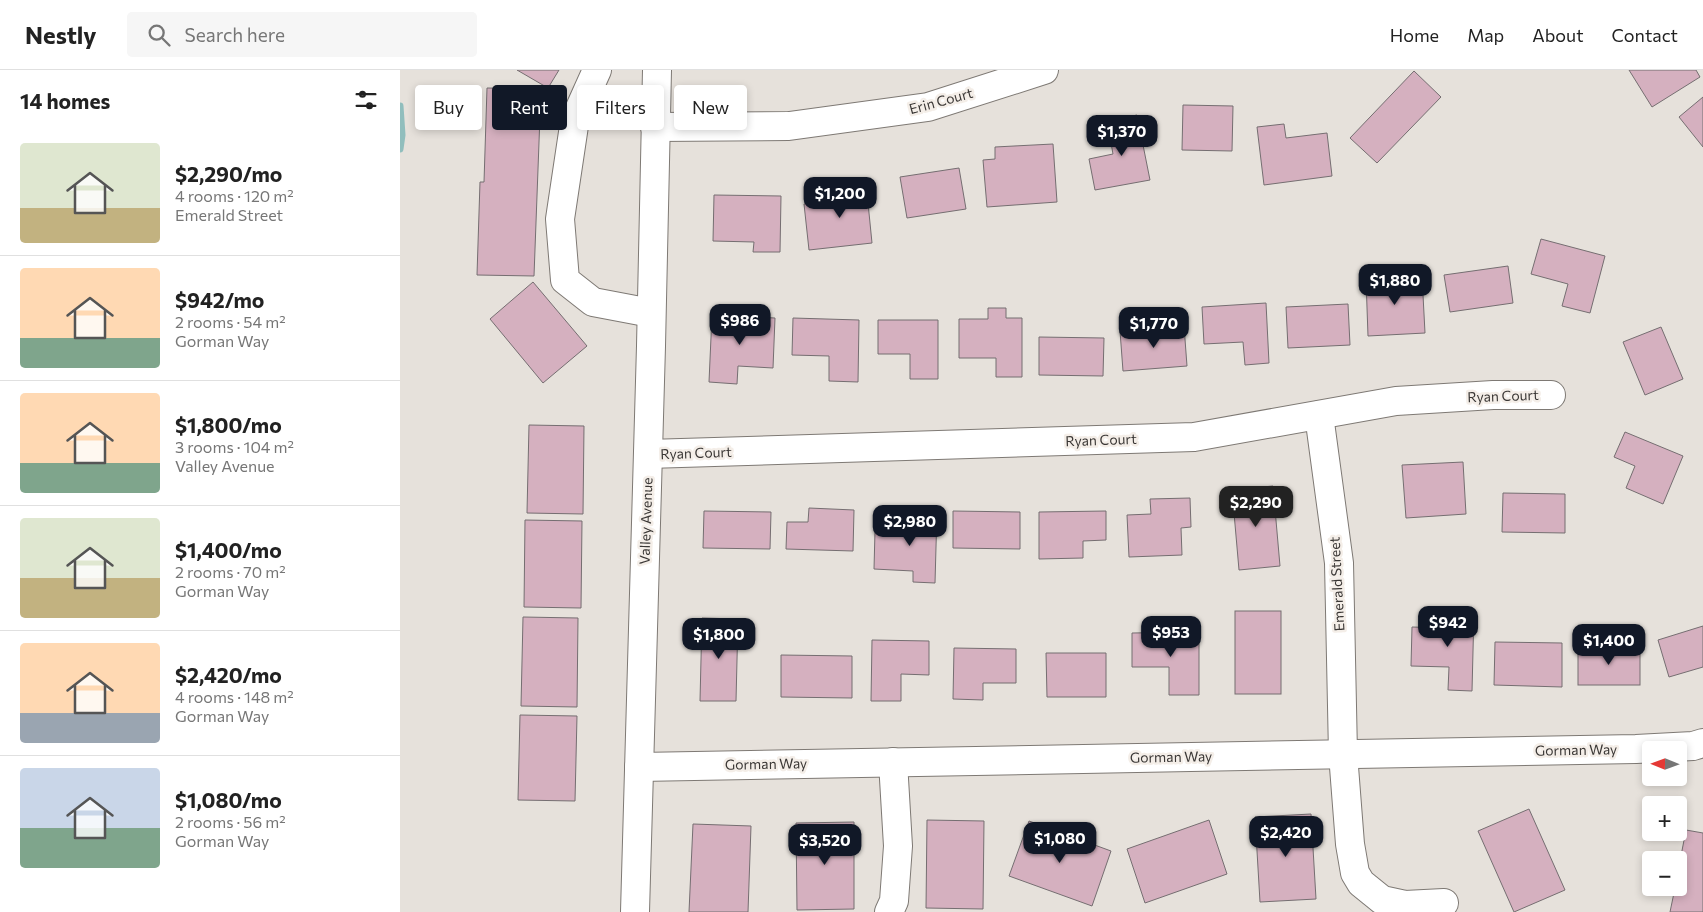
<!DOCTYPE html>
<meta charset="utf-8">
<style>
:root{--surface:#fff;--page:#f6f6f6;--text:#222;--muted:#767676;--line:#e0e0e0;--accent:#111827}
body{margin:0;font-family:Commissioner,sans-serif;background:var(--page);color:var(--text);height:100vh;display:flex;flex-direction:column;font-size:19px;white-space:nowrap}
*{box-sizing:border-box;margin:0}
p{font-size:16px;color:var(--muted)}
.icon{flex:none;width:28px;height:28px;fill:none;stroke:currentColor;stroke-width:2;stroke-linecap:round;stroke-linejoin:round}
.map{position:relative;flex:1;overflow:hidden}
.panel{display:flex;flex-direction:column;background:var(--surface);width:400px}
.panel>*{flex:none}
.top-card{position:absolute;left:15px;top:15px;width:475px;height:45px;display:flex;gap:10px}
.needle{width:32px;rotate:271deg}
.fabs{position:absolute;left:1242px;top:671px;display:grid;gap:10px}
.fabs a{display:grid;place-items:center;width:45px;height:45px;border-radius:5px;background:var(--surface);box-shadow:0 2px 8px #0003;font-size:25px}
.price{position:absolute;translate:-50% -42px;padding:0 11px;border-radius:10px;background:var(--accent);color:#fff;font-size:16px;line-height:32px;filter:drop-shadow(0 1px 2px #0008)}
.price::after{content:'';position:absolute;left:50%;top:30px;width:15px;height:11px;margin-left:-8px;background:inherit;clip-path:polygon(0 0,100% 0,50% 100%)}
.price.current{background:#222;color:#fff}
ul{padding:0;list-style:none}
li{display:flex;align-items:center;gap:15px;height:125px;padding:0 20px}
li+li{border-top:1px solid var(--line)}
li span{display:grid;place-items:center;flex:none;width:140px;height:100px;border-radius:5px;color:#555}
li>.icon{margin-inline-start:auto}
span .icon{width:60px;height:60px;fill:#fffc;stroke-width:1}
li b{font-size:21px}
h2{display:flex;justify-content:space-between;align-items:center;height:60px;padding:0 20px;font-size:21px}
.tag{padding:0 18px;border-radius:5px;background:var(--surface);box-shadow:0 2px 8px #0003;font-size:18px;line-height:45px}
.tag.current{background:var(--accent);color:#fff}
header{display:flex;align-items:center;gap:30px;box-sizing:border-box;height:70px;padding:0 25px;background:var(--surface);border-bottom:1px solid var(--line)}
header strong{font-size:24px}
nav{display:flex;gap:28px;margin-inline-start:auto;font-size:18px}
.search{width:350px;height:45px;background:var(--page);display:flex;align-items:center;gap:12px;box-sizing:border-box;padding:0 18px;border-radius:5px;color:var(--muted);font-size:19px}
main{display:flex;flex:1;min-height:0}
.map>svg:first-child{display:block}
</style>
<header>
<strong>Nestly</strong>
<div class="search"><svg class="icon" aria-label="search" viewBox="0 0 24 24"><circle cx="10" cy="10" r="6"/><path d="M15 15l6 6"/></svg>Search here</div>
<nav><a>Home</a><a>Map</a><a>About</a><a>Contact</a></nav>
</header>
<main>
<section class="panel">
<h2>14 homes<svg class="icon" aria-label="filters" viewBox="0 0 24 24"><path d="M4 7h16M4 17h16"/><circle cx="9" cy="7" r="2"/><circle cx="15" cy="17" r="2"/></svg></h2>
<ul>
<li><span style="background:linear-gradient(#dfe7d0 65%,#c2b280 0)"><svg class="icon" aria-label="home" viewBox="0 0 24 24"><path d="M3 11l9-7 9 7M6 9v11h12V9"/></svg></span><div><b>$2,290/mo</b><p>4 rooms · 120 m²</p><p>Emerald Street</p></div></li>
<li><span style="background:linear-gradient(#ffd9b3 70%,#7fa58c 0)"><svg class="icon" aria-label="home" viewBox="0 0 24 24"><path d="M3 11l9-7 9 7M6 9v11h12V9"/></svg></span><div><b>$942/mo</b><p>2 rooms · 54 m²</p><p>Gorman Way</p></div></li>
<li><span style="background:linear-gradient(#ffd9b3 70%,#7fa58c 0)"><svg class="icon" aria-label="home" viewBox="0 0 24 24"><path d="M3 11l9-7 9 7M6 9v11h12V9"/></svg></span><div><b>$1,800/mo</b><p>3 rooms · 104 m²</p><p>Valley Avenue</p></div></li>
<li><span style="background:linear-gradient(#dfe7d0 60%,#c2b280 0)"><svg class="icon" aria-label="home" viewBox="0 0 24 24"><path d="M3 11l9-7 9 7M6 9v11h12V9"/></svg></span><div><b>$1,400/mo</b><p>2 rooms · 70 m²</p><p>Gorman Way</p></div></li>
<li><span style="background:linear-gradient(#ffd9b3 70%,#9aa5b1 0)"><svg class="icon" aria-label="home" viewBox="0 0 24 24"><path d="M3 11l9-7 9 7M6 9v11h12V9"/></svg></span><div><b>$2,420/mo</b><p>4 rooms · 148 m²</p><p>Gorman Way</p></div></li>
<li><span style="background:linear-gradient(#c9d6e8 60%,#7fa58c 0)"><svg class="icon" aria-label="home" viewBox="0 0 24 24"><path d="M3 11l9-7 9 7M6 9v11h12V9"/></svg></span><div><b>$1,080/mo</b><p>2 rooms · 56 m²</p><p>Gorman Way</p></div></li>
</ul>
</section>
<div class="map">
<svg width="1303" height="842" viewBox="0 0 1303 842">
<rect width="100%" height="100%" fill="#e6e1db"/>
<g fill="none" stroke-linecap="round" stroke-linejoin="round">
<polyline stroke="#91bebd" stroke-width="7" points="0,36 2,65 0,79"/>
</g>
<g fill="#d5b0bf" stroke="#756e71">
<polygon points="117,0 159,0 148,18"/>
<polygon points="1229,0 1296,0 1300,7 1252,37"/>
<polygon points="1014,1 1041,27 977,93 950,68"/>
<polygon points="87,18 141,19 134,206 77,205 80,112 84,112"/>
<polygon points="1303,27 1303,77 1279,47"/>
<polygon points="783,35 833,36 832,81 782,80"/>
<polygon points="737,45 750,110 695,120 689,89 713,84 707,51"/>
<polygon points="884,54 886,68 927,63 932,106 864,115 857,57"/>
<polygon points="653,74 657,132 587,137 583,90 595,89 595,77"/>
<polygon points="559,98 566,139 507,148 500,107"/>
<polygon points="466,113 472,173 409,180 404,134 437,131 436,116"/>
<polygon points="314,125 381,126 380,182 353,182 354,172 313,171"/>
<polygon points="1141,169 1205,186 1190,243 1162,236 1168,214 1131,204"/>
<polygon points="1108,196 1113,233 1050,242 1044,205"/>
<polygon points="1022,206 1025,263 968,266 966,209"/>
<polygon points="133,212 187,276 143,313 90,249"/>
<polygon points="866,233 869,293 845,295 843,272 804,274 802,237"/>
<polygon points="948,234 950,275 888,278 886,237"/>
<polygon points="588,238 606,238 606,248 622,248 622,307 596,307 596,288 559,288 559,249 588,249"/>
<polygon points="312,245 375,248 373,298 338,296 337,314 309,312"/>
<polygon points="393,248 459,250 458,312 429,311 429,286 392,285"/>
<polygon points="478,250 538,250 538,309 510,309 510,284 478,284"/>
<polygon points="784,256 787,296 723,301 720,261"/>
<polygon points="1261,257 1283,309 1245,325 1223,272"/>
<polygon points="639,267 704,268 703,306 639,305"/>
<polygon points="129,355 184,356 183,444 127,443"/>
<polygon points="1225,362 1283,386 1263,434 1226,418 1235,396 1214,387"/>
<polygon points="1063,392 1066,444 1006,448 1002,395"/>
<polygon points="873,416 880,496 839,500 832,420"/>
<polygon points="1103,423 1165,424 1165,463 1102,462"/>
<polygon points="790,428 791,457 781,458 782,485 729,487 727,445 751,444 750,429"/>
<polygon points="409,438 454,440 453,481 386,479 387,452 408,452"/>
<polygon points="508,440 537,441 535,513 513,512 513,501 474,499 475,461 507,462"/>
<polygon points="304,441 371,442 370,479 303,478"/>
<polygon points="553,441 620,442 620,479 553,478"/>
<polygon points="706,441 706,470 683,471 683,488 639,489 639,442"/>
<polygon points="125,450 182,451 181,538 124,537"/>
<polygon points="1045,540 1074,541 1072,621 1048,620 1049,597 1011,596 1012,557 1045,558"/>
<rect x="835" y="541" width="46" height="83"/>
<polygon points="123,547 178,548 177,637 121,636"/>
<polygon points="302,548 338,549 336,631 300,631"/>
<polygon points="1303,556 1303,597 1269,607 1258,570"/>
<polygon points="799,562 799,625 769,625 769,597 732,597 732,563"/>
<polygon points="472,570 529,571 529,605 501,604 501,631 471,631"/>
<polygon points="1095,572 1162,573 1162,617 1094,615"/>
<rect x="1178" y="576" width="62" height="39"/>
<polygon points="554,578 616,579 616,613 583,613 583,630 553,629"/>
<polygon points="646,583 706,583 706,627 647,627"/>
<polygon points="381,585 452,586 452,628 381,627"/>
<polygon points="120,645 177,646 175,731 118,730"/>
<polygon points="1129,739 1165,820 1114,842 1078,761"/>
<polygon points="911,744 916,829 860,832 855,747"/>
<polygon points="527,750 584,751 583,839 526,838"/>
<polygon points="809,750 827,804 745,833 727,779"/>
<polygon points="629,751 711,781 692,836 609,806"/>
<polygon points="454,752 454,839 397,840 396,753"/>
<polygon points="293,754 351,756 348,842 289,842"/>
<polygon points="1286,760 1303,763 1303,842 1270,842 1275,818 1279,818 1279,796"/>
</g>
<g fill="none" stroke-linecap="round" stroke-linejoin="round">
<defs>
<g id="minor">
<polyline points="197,0 175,49 160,149 165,210 193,232 251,243"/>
<polyline points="255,57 389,56 528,37 644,0"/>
<polyline points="919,345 939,493 943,684 950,774 955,803 961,813 982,830 1005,835 1044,833"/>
<polyline points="248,384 794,367 996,331 1093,325 1151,325"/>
<polyline points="239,697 1236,679 1293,676 1303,673"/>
<polyline points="235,842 251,276 257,0"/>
<polyline points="489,842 494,831 498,776 493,692"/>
</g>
</defs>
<use href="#minor" stroke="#7e7974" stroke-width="30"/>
<use href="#minor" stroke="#fff" stroke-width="28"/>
</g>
<g text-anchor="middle" stroke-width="5" stroke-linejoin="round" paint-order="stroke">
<g font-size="14" fill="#3a3735" stroke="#f4eee8">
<text transform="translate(541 31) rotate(-15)" y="5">Erin Court</text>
<text transform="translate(1103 326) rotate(-2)" y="5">Ryan Court</text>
<text transform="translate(701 370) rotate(-2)" y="5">Ryan Court</text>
<text transform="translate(296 383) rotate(-2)" y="5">Ryan Court</text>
<text transform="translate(246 451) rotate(-88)" y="5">Valley Avenue</text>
<text transform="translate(937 514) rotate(-93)" y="5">Emerald Street</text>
<text transform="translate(1176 680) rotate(-1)" y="5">Gorman Way</text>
<text transform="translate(771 687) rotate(-1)" y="5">Gorman Way</text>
<text transform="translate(366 694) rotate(-1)" y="5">Gorman Way</text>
</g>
</g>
</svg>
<div class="fabs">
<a><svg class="needle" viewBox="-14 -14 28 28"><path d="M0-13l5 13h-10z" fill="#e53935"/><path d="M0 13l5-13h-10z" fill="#767676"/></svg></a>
<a>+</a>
<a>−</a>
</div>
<b class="price" style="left:722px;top:87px">$1,370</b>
<b class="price" style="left:440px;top:149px">$1,200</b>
<b class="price" style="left:995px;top:236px">$1,880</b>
<b class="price" style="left:340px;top:276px">$986</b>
<b class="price" style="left:754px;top:279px">$1,770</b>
<b class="price current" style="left:856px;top:458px">$2,290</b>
<b class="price" style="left:510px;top:477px">$2,980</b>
<b class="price" style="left:1048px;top:578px">$942</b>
<b class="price" style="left:771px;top:588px">$953</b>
<b class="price" style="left:319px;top:590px">$1,800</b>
<b class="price" style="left:1209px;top:596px">$1,400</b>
<b class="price" style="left:886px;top:788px">$2,420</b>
<b class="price" style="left:660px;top:794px">$1,080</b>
<b class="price" style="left:425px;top:796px">$3,520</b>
<div class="top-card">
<a class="tag">Buy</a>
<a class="tag current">Rent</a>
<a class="tag">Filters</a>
<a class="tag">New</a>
</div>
</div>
</main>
